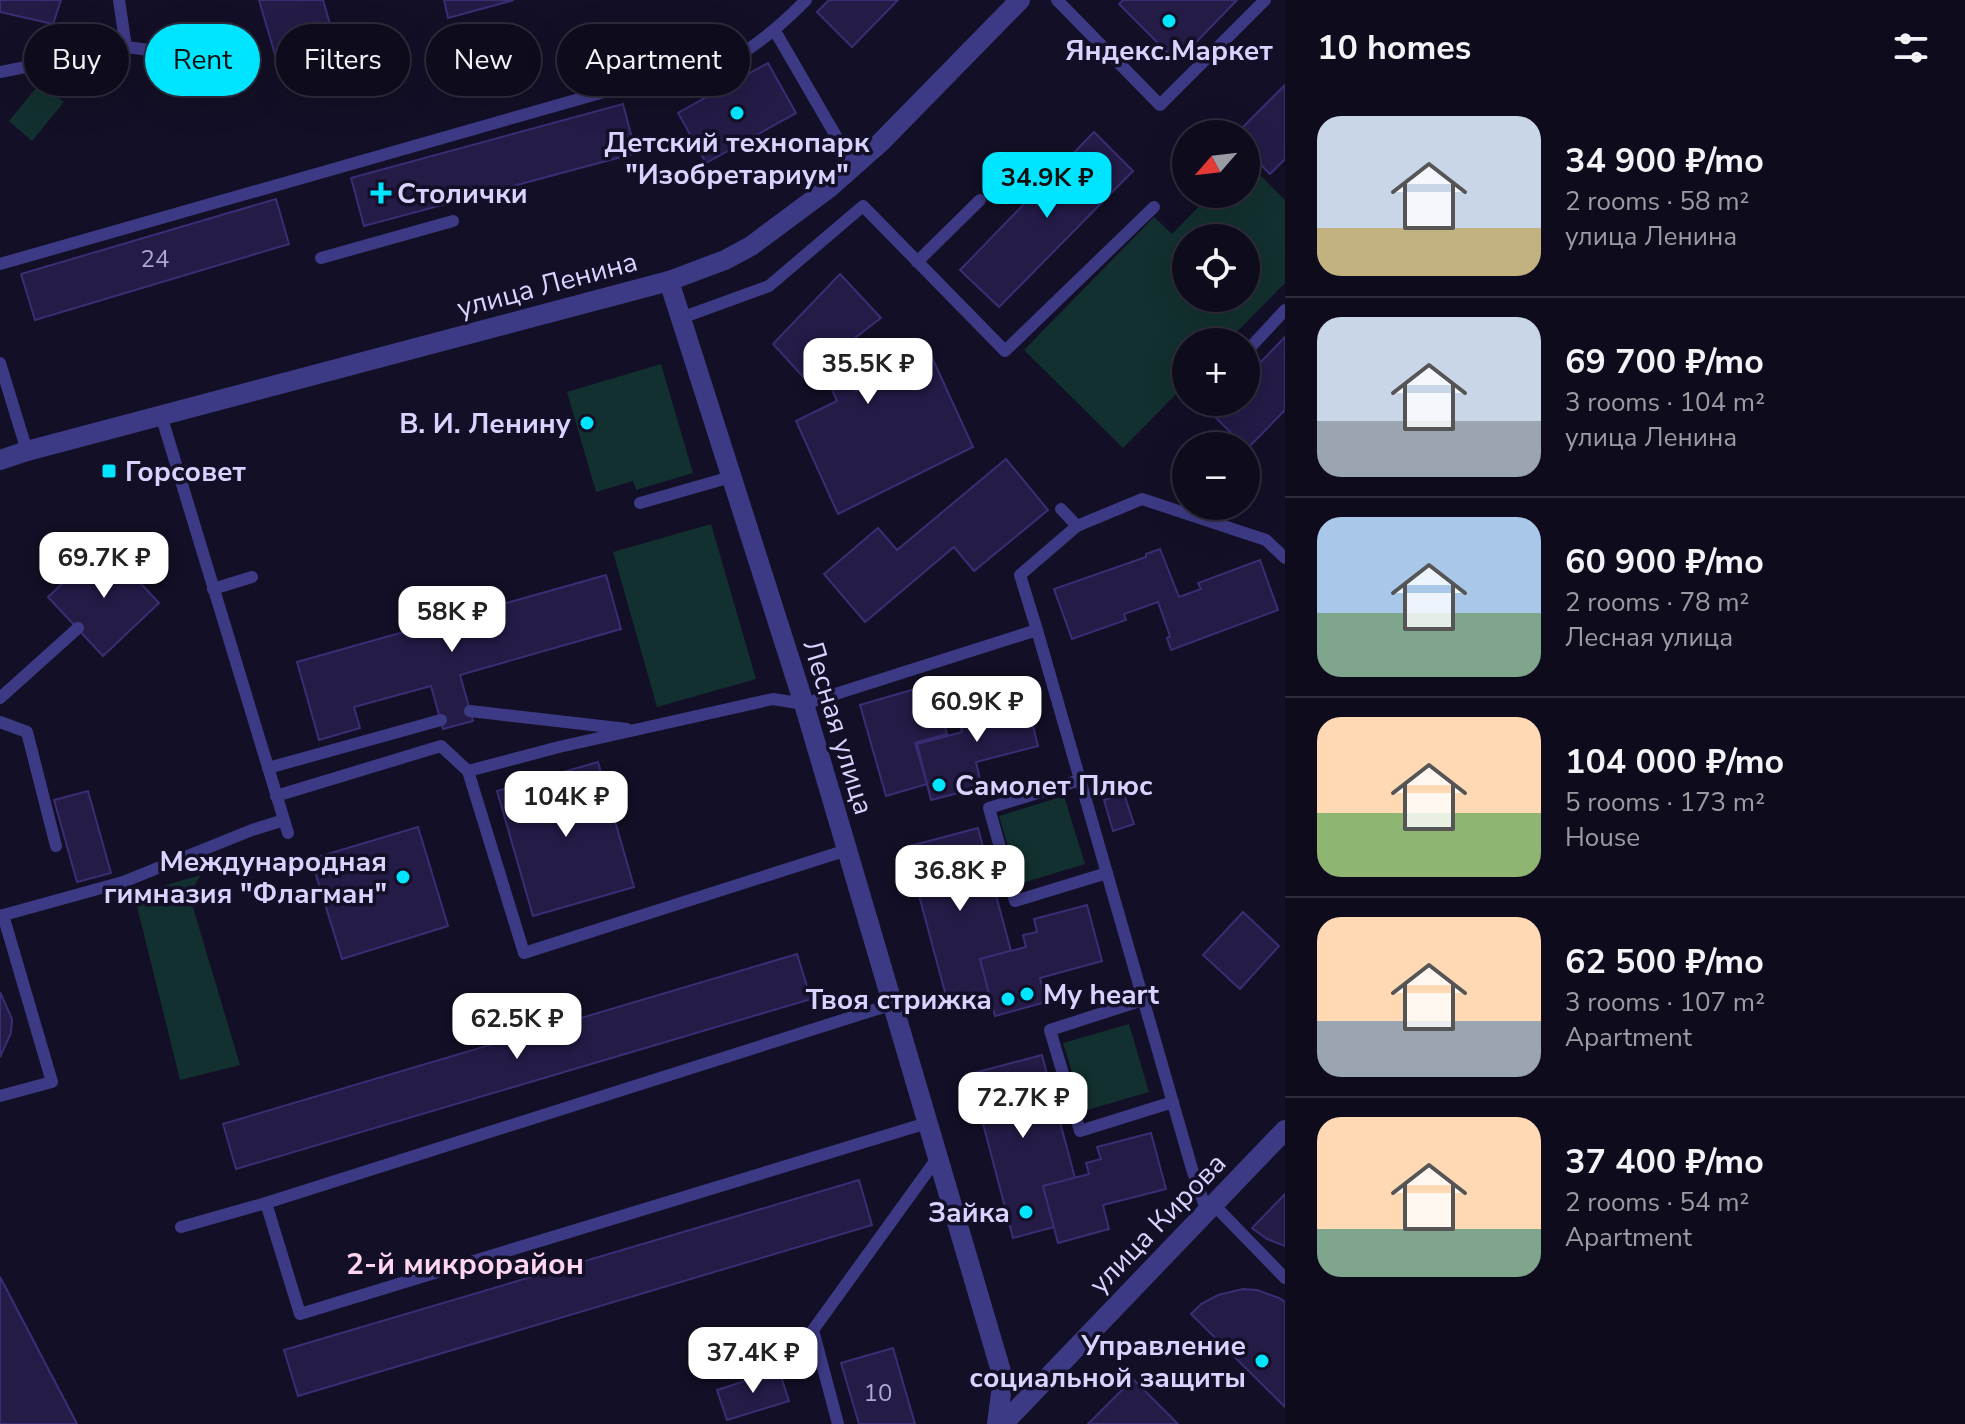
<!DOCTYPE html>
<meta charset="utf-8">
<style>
:root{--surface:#0e0b1c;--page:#1c1929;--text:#f1f3f6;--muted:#9b9ba3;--line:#2e2b3b;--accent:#00e5ff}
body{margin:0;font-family:"Nunito Sans",sans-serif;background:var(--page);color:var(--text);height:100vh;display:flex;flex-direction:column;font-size:30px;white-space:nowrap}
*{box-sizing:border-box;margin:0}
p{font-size:26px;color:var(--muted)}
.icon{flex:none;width:44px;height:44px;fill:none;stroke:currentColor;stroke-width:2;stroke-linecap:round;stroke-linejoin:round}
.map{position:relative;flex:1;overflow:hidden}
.drawer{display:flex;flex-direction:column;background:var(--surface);width:680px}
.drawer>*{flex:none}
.guide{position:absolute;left:24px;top:24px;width:760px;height:72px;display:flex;gap:16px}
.needle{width:52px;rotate:242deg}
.fabs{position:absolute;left:1172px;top:120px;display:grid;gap:16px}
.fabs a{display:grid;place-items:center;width:88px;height:88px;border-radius:50%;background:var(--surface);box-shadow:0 8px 32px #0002,0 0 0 2px var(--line);font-size:40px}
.price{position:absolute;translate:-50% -68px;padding:0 18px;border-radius:16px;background:#fff;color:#222;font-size:26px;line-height:52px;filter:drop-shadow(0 2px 4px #0008)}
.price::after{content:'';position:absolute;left:50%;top:48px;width:24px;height:18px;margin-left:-12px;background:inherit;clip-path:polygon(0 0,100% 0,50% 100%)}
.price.on{background:var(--accent);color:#111}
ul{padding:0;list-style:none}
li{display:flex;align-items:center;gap:24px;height:200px;padding:0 32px}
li+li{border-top:2px solid var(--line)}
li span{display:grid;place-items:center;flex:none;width:224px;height:160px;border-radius:24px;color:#555}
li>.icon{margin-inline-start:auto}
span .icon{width:96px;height:96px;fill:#fffc;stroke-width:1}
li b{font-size:34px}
h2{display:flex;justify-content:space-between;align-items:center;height:96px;padding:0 32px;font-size:34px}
.chip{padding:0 28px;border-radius:36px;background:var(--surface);box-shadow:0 8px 32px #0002,0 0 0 2px var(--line);font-size:28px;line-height:72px}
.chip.on{background:var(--accent);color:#111}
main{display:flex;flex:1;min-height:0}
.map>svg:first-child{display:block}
</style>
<main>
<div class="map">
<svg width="1285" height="1424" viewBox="0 0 1285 1424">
<rect width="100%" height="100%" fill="#130f26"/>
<g fill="#12302f" fill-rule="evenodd">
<polygon points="40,83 64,102 32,141 9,121"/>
<path d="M1246,161L1285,200V283L1227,342H1186V384L1123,448L1024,350L1154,217L1172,234L1211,194H1246ZM1186,238H1246V298H1186Z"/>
<polygon points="661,364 693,473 636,490 633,481 596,492 567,392"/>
<polygon points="711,524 756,679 657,707 613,552"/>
<polygon points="1064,796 1085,864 1019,884 999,816"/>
<polygon points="201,875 189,894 240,1065 180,1080 134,894"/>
<polygon points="1129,1024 1149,1092 1084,1111 1063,1043"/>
</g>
<g fill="#241b47" stroke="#3b2d73" stroke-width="2">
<polygon points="0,0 61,0 53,24 0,12"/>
<polygon points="259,0 323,0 335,41 276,58"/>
<polygon points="444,0 514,0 448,18"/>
<polygon points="829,0 898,0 852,47 817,12"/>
<polygon points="1123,0 1237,0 1177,62 1119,4"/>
<polygon points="768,63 796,113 706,163 678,113"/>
<polygon points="1285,85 1285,159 1270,174 1246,150 1246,134 1236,134"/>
<polygon points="623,104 636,153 364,226 351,178"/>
<polygon points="1094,132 1133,171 999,307 960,270"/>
<polygon points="276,199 289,244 35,320 21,274"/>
<polygon points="840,274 881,318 838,351 856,391 931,355 973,447 838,514 796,421 837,401 822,366 805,379 773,344"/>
<polygon points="1285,337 1285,410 1247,449 1211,413 1221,402 1246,402 1246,377"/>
<polygon points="1006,459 1048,510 974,571 954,547 865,622 824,574 878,528 897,550"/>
<polygon points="104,544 159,603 103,656 48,597"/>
<polygon points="1160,549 1179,597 1201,589 1198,583 1260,560 1278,610 1171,650 1167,638 1170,636 1158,602 1124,614 1126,620 1072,639 1054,589 1146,557 1146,554"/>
<polygon points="606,575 621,629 460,675 473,721 443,729 431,686 354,707 360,728 319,740 297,662"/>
<polygon points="932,684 947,734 915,743 927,784 886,796 860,705"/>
<polygon points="1024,690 1038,746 976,762 982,787 931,800 917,744 962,732 959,720 973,716 970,704"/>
<polygon points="598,762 634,887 533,916 497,791"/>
<polygon points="88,791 111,873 77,882 54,800"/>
<polygon points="1124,794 1134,824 1113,831 1104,800"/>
<polygon points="418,827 448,926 342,959 311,859"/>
<polygon points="978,828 1011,951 980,959 991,1000 950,1011 906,847"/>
<polygon points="1087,905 1102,961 1040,978 1046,1002 995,1016 980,959 1026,947 1023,935 1037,932 1034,919"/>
<polygon points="1243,912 1279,946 1240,989 1203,955"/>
<polygon points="797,954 811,999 236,1169 223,1124"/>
<polygon points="0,992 12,1019 11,1033 0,1057"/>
<polygon points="1042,1055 1075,1178 1043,1186 1054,1227 1013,1238 970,1074"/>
<polygon points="1151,1133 1166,1189 1103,1205 1109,1229 1058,1243 1043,1186 1089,1174 1086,1163 1101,1159 1097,1147"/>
<polygon points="859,1180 872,1225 298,1396 284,1350"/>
<polygon points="1285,1194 1285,1246 1267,1239 1252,1228"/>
<polygon points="0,1277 77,1424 20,1424 0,1386"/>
<polygon points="0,1277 77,1424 0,1424"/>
<polygon points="1243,1289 1257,1290 1279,1298 1285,1302 1285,1407 1191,1314 1201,1304 1218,1295"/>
<polygon points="893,1348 915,1424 859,1424 841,1363"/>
<polygon points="779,1370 789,1401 727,1420 717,1390"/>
<polygon points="1133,1379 1178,1424 1088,1424"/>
</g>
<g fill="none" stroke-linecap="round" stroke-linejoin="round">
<g stroke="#3d3a85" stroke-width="12">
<polyline points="119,0 126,47"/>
<polyline points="1057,0 1160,105 1265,0"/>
<polyline points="775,31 854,167"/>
<polyline points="0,72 126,47 213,58 241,72"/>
<polyline points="321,258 453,221"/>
<polyline points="917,262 980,200"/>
<path d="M0,264L618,88C699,87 750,57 806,0"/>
<polyline points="681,318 769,286 863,206 1005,351 1154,207"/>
<polyline points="1246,352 1285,310"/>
<polyline points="0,363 27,451"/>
<polyline points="161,415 288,833"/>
<polyline points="640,503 731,477"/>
<polyline points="1061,509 1077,526"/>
<polyline points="213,589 252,577"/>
<polyline points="1037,630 1020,575 1077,526 1142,499 1266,540 1285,558"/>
<polyline points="0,698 78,628"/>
<polyline points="470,711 627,729"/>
<polyline points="0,722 27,732 56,846"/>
<polyline points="268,768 441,720"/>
<polyline points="1080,780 989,808 1015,901 1107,873"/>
<polyline points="276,796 441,746 468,771"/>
<polyline points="847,850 524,953 468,771 559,747 773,699 804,704 1037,630 1192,1169 1207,1212"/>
<polyline points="0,916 123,882 252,830 284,820"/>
<polyline points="1143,1000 1050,1030 1080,1131 1173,1102"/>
<polyline points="893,1004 266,1203 300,1314 927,1123"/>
<polyline points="0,1096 52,1082 3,915"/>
<polyline points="1214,1205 1285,1278"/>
<polyline points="181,1227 266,1203"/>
<polyline points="838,1424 813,1330 938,1157"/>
</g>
<g stroke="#3d3a85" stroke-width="20">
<polyline points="669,281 804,704 1003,1378 997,1424"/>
<polyline points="1003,1424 1285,1130"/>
</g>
<polyline stroke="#3d3a85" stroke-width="20" points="0,460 27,451 669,281 725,260 751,246 829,188 881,142 1020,0"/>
</g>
<g fill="#00e5ff" stroke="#130f26" stroke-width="3">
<circle cx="1169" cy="21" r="8"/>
<circle cx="737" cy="113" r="8"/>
<path d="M377 181h8v8h8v8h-8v8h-8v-8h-8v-8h8z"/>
<circle cx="587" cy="423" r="8"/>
<rect x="101" y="463" width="16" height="16" rx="4"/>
<circle cx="939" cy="785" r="8"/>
<circle cx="403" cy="877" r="8"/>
<circle cx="1027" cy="994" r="8"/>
<circle cx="1008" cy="999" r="8"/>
<circle cx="1026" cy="1212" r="8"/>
<circle cx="1262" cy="1361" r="8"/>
</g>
<g text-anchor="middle" stroke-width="7" stroke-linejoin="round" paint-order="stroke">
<g font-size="24" fill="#aca6d1">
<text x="155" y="267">24</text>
<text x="878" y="1401">10</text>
</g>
<g font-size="28" font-weight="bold" fill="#d9d4ff" stroke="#130f26" text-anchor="end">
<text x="1169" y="60" text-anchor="middle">Яндекс.Маркет</text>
<text x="737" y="152" text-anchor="middle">Детский технопарк<tspan x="737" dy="32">"Изобретариум"</tspan></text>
<text x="397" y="203" text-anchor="start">Столички</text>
<text x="571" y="433">В. И. Ленину</text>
<text x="125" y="481" text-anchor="start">Горсовет</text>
<text x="955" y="795" text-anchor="start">Самолет Плюс</text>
<text x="387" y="871">Международная<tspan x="387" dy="32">гимназия "Флагман"</tspan></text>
<text x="1043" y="1004" text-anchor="start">My heart</text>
<text x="992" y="1009">Твоя стрижка</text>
<text x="1010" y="1222">Зайка</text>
<text x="1246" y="1355">Управление<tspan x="1246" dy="32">социальной защиты</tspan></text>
</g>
<g font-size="28" fill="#d9d4ff" stroke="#130f26">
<text transform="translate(547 284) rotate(-15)" y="10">улица Ленина</text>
<text transform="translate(839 727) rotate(73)" y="10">Лесная улица</text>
<text transform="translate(1157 1223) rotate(-46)" y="10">улица Кирова</text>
</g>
<g font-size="30" font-weight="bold" fill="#ffd6f0" stroke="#130f26">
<text x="465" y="1274">2-й микрорайон</text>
</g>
</g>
</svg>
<div class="fabs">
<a><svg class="needle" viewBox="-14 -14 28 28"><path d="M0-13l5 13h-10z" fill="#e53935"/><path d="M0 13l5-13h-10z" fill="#9b9ba3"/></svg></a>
<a><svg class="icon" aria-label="locate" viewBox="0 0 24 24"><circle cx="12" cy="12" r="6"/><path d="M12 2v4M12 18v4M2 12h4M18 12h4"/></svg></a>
<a>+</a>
<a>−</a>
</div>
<b class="price on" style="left:1047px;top:220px">34.9K ₽</b>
<b class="price" style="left:868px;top:406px">35.5K ₽</b>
<b class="price" style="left:104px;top:600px">69.7K ₽</b>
<b class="price" style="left:452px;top:654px">58K ₽</b>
<b class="price" style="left:977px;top:744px">60.9K ₽</b>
<b class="price" style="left:566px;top:839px">104K ₽</b>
<b class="price" style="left:960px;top:913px">36.8K ₽</b>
<b class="price" style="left:517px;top:1061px">62.5K ₽</b>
<b class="price" style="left:1023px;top:1140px">72.7K ₽</b>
<b class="price" style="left:753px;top:1395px">37.4K ₽</b>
<div class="guide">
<a class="chip">Buy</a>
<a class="chip on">Rent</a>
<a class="chip">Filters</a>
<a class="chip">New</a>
<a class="chip">Apartment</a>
</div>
</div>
<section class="drawer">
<h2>10 homes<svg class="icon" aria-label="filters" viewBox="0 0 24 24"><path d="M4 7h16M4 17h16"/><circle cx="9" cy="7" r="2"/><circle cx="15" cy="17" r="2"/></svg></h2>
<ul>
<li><span style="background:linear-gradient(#c9d6e8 70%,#c2b280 0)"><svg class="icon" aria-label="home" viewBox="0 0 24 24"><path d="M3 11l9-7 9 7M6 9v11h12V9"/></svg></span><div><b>34 900 ₽/mo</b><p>2 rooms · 58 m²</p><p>улица Ленина</p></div></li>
<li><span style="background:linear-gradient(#c9d6e8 65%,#9aa5b1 0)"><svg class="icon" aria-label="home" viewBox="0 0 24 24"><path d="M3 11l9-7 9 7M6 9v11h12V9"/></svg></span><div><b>69 700 ₽/mo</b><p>3 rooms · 104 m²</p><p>улица Ленина</p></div></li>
<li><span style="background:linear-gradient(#a9c7e8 60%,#7fa58c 0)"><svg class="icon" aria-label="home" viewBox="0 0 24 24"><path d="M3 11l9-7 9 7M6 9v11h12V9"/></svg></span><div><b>60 900 ₽/mo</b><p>2 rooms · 78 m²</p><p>Лесная улица</p></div></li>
<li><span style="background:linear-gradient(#ffd9b3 60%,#8fb573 0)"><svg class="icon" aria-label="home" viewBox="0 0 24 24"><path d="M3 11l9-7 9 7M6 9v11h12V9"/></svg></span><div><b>104 000 ₽/mo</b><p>5 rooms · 173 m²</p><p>House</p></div></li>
<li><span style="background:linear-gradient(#ffd9b3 65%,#9aa5b1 0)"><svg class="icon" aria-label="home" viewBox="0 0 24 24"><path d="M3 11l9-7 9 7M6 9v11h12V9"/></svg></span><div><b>62 500 ₽/mo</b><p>3 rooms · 107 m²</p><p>Apartment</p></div></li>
<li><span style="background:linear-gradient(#ffd9b3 70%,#7fa58c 0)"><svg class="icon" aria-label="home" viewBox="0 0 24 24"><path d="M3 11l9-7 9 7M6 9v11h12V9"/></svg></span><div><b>37 400 ₽/mo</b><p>2 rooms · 54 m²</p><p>Apartment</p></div></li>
</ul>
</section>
</main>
